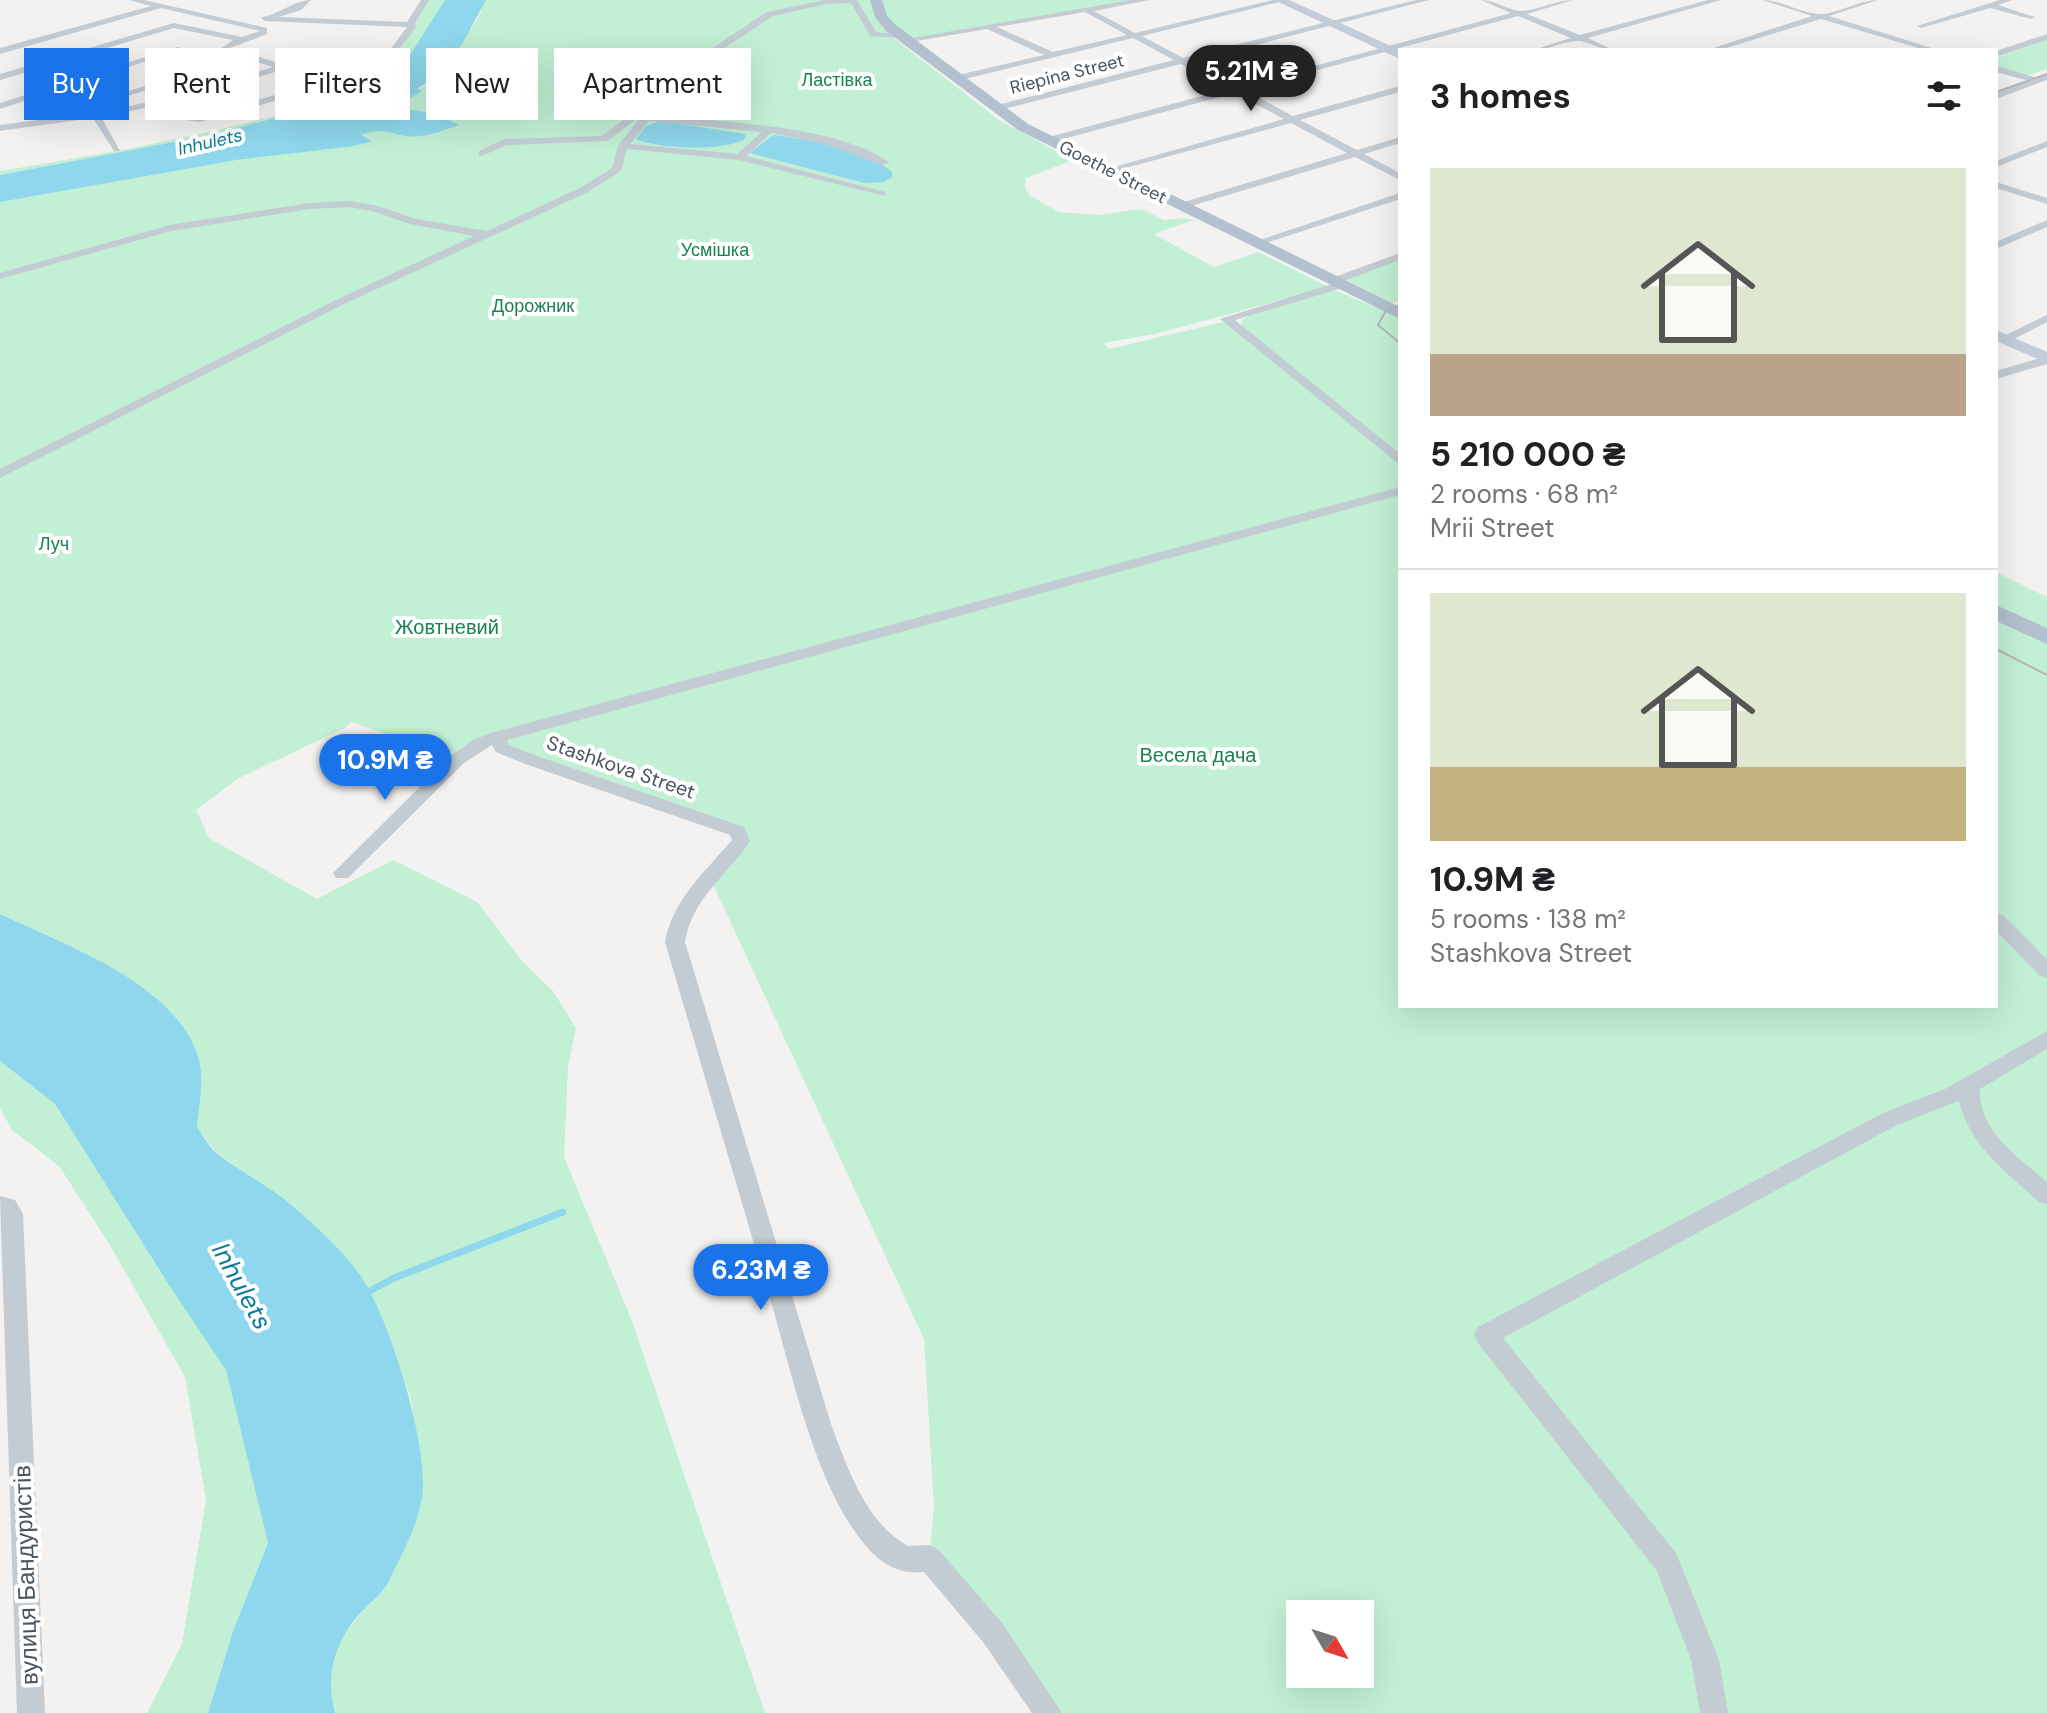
<!DOCTYPE html>
<meta charset="utf-8">
<style>
:root{--surface:#fff;--page:#f6f6f6;--text:#202124;--muted:#757577;--line:#e0e0e0;--accent:#1a73e8}
body{margin:0;font-family:"DM Sans",sans-serif;background:var(--page);color:var(--text);height:100vh;display:flex;flex-direction:column;font-size:30px;white-space:nowrap}
*{box-sizing:border-box;margin:0}
p{font-size:26px;color:var(--muted)}
.icon{flex:none;width:44px;height:44px;fill:none;stroke:currentColor;stroke-width:2;stroke-linecap:round;stroke-linejoin:round}
.map{position:relative;flex:1;overflow:hidden}
.side{position:absolute;left:1398px;top:48px;width:600px;height:960px;display:flex;flex-direction:column;background:var(--surface);border-radius:0px;box-shadow:0 8px 32px #0002}
.side>*{flex:none}
.top-card{position:absolute;left:24px;top:48px;width:760px;height:72px;display:flex;gap:16px}
.needle{width:52px;rotate:129deg}
.tools{position:absolute;left:1286px;top:1600px;display:grid;gap:16px}
.tools a{display:grid;place-items:center;width:88px;height:88px;border-radius:0px;background:var(--surface);box-shadow:0 8px 32px #0002;font-size:40px}
.price{position:absolute;translate:-50% -68px;padding:0 18px;border-radius:28px;background:var(--accent);color:#fff;font-size:26px;line-height:52px;filter:drop-shadow(0 2px 4px #0008)}
.price::after{content:'';position:absolute;left:50%;top:48px;width:24px;height:18px;margin-left:-12px;background:inherit;clip-path:polygon(0 0,100% 0,50% 100%)}
.price.selected{background:#222;color:#fff}
ul{padding:0;list-style:none}
li{display:grid;align-content:center;gap:16px;height:424px;padding:0 32px}
li+li{border-top:2px solid var(--line)}
li span{display:grid;place-items:center;height:248px;border-radius:0px;color:#555}
li>.icon{margin-inline-start:auto}
span .icon{width:144px;height:144px;fill:#fffc;stroke-width:1}
li b{font-size:34px}
h2{display:flex;justify-content:space-between;align-items:center;height:96px;padding:0 32px;font-size:34px}
.pill{padding:0 28px;border-radius:0px;background:var(--surface);box-shadow:0 8px 32px #0002;font-size:28px;line-height:72px}
.pill.selected{background:var(--accent);color:#fff}
.map>svg:first-child{display:block}
</style>
<div class="map">
<svg width="2047" height="1713" viewBox="0 0 2047 1713">
<rect width="100%" height="100%" fill="#f4f2f1"/>
<g fill="#c2f0d4" fill-rule="evenodd">
<path d="M425,0H445L408,60L387,81L359,95L211,135L0,175V171C85,157 171,142 254,121C299,110 349,98 385,69L380,62L389,57Z"/>
<path d="M483,0H1145L905,40L891,36L999,120L1073,160L1026,178L1025,188L1029,195L1059,212L1098,215L1141,209L1164,220L1184,218L1193,220L1154,234L1214,267L1258,252L1329,287L1155,334L1103,343L1109,349L1227,321L1242,327V320L1250,315L1334,290L1400,317V1006H1996V617L2047,643V1713H1048L929,1558L934,1507L924,1339L710,878L738,831L498,742L458,759L351,722L345,728L239,778L196,810L209,838L317,899L393,860L477,902L523,962L553,991L576,1028L568,1067L564,1157L632,1321L765,1713H335L329,1692L330,1666L342,1638L363,1610L384,1590L420,1460L411,1400L391,1340L359,1273L291,1204L217,1153L196,1127C200,1103 206,1077 197,1053C170,982 64,944 0,914V195L405,95C419,88 439,81 449,67C452,62 454,55 457,50C465,34 483,18 483,0ZM1300,1614H1360V1674H1300Z"/>
<polygon points="2047,40 2047,69 2027,76 1996,67 1996,58"/>
<polygon points="1400,258 1400,301 1392,303 1344,279"/>
<polygon points="1996,572 2047,597 2047,632 1996,606"/>
<polygon points="0,1061 55,1104 169,1285 226,1369 268,1543 233,1631 208,1713 147,1713 182,1644 206,1500 185,1377 110,1245 59,1166 12,1130 0,1108"/>
</g>
<g fill="#8fd7ec">
<path d="M445,0H486L449,68L417,89L422,91L410,98L406,109L438,114L459,125C444,130 422,139 406,136C389,133 379,127 361,135L372,141L354,146L236,160L0,202V175L211,135L359,95L387,81L407,60Z"/>
<path d="M661,121L745,134L746,138C728,152 657,149 636,139L646,126Z"/>
<path d="M773,135C813,141 860,146 892,172V177L884,182L864,183L750,153Z"/>
<path d="M0,914C65,945 170,981 197,1053C206,1077 199,1103 197,1127C203,1136 210,1148 219,1155C243,1173 271,1187 294,1207C316,1227 340,1248 358,1272C388,1312 430,1447 422,1497C418,1526 401,1555 389,1581C383,1593 374,1599 365,1608C336,1638 324,1673 335,1713H208L233,1631L268,1543L226,1370L169,1285L55,1104L0,1061Z"/>
</g>
<g fill="none" stroke-linecap="round" stroke-linejoin="round">
<polyline stroke="#8fd7ec" stroke-width="7" points="368,1292 394,1278 563,1212"/>
<g fill="#c3cbd3" fill-rule="evenodd">
<path d="M129,0H144L267,28V34L230,48L285,65V69L173,102L191,115L200,116L286,92L377,60L386,55L407,27L264,21L261,17C277,16 294,0 311,0L301,10L279,17L407,22L421,0H429L415,23L416,27L392,59L383,64L292,96L200,122L186,120L164,104L101,117L120,151H114L93,118L0,131V125L118,109L195,91L273,67L246,59L77,112V108L237,56L220,49L233,40L174,28L0,80V74L174,23L242,37L260,31L161,8L0,54V48L151,6Z"/>
<path d="M825,0H857L876,32L903,35L899,38L870,36L851,3L827,4L773,16L658,92L652,99V116C715,121 839,125 890,163L882,165L825,144L771,133L746,156L885,192V196L739,160L627,149L621,171L588,192L346,303L0,478V469L338,299L474,236L410,224L372,211L349,207L309,209L171,231L0,279V273L170,225L309,203L349,201L378,206L416,219L487,231L580,188L612,168L618,146L642,115L607,141L506,145L482,156L479,155V151L504,139L602,136L642,106V98L652,88L767,12ZM649,121L762,132L737,154L630,144Z"/>
<path d="M1131,0H1149L1094,11L1135,33L1273,0H1287L1142,36L1183,58L1416,0H1429L1190,62L1237,87L1511,13L1481,0C1495,0 1507,10 1520,11C1537,11 1555,0 1573,0L1527,14L1580,35L1708,0H1721L1588,38L1613,50C1600,50 1592,43 1580,41C1566,40 1548,50 1533,50L1571,38L1518,16L1244,90L1293,116L1400,86V92L1300,120L1357,150L1400,137V143L1364,154L1400,173V180L1355,157L1181,209L1176,206L1177,204L1347,153L1291,123L1107,173V169L1284,119L1235,93L1048,143L1045,142V138L1228,89L1181,64L996,111L993,106L1174,60L1133,38L957,81L954,76L1044,55L987,29L905,43L901,40ZM1085,12L1127,35L1053,52L997,27Z"/>
<path d="M1762,0C1782,0 1800,13 1820,14C1839,14 1858,0 1878,0L1829,16L1938,50H1925L1821,19L1720,50H1707L1812,16Z"/>
<polygon points="2000,0 2012,0 1998,5 2035,17 2031,19 1990,8 1921,28 1917,26"/>
<polygon points="2047,34 2047,40 1996,57 1996,51"/>
<polygon points="177,47 184,49 0,109 0,103"/>
<polygon points="1996,66 2037,78 2047,74 2047,80 1996,99 1996,93 2029,81 1996,72"/>
<polygon points="2047,141 2047,147 1996,167 1996,161"/>
<polygon points="1996,182 2047,198 2047,204 1996,188"/>
<polygon points="1400,193 1400,199 1260,245 1251,243"/>
<polygon points="2047,220 2047,227 1996,249 1996,242"/>
<polygon points="1400,253 1400,260 1341,282 1346,283 1346,287 1235,320 1400,454 1400,465 1220,319 1332,284 1327,281 1329,279"/>
<polygon points="2047,315 2047,322 2008,342 1998,339"/>
<polygon points="2047,356 2047,364 1996,379 1996,371"/>
<path d="M1400,487V495L507,740L509,745L540,757L744,827L750,841C727,876 692,898 685,942L831,1424C847,1467 866,1523 908,1546L929,1545L938,1549L1002,1623L1062,1713H1032L983,1642L924,1572C901,1575 881,1564 866,1546C815,1487 792,1373 770,1298C735,1179 700,1061 665,942C673,899 705,872 732,840L730,835L528,765L496,752L492,745L464,763L348,878H336L333,873L452,755L473,740L491,733Z"/>
<polygon points="1996,913 2003,915 2047,959 2047,978 2040,976 1996,931"/>
<path d="M2047,1031V1049L1980,1089C1978,1131 2018,1157 2047,1182V1204L2039,1202C2006,1172 1970,1146 1959,1101L1897,1125L1503,1338L1676,1553L1719,1660L1728,1713H1700L1691,1660L1657,1571L1478,1343L1474,1335L1478,1327L1883,1113L1945,1089Z"/>
<polygon points="0,1196 15,1200 23,1214 45,1713 17,1713"/>
</g>
<g fill="#c3ccd8" fill-rule="evenodd">
<polygon points="1274,0 1289,0 1400,50 1400,59"/>
<polygon points="1996,330 2047,352 2047,363 1996,341"/>
</g>
<g fill="#b2c0cf" fill-rule="evenodd">
<polygon points="870,0 882,0 887,16 896,25 1028,124 1400,307 1400,319 1018,130 886,31 875,17"/>
<polygon points="1996,605 2047,628 2047,644 1996,621"/>
</g>
<g stroke="#b4b6bc" stroke-width="2">
<polyline points="1996,92 2047,74"/>
<polyline points="1400,305 1385,312 1378,325 1400,343"/>
<polyline points="1996,649 2047,675"/>
</g>
</g>
<g text-anchor="middle" stroke-width="8" stroke-linejoin="round" paint-order="stroke">
<g font-size="18" fill="#49545f" stroke="#fff">
<text transform="translate(1067 74) rotate(-14)" y="6">Riepina Street</text>
<text transform="translate(1113 172) rotate(27)" y="6">Goethe Street</text>
</g>
<g font-size="18" fill="#19824f" stroke="#fff">
<text x="837" y="86">Ластівка</text>
<text x="715" y="256">Усмішка</text>
<text x="533" y="312">Дорожник</text>
<text x="54" y="550">Луч</text>
</g>
<g font-size="18" font-style="italic" fill="#0e7d9d" stroke="#fff">
<text transform="translate(210 142) rotate(-13)" y="6">Inhulets</text>
</g>
<g font-size="20" fill="#19824f" stroke="#fff">
<text x="447" y="634">Жовтневий</text>
<text x="1198" y="762">Весела дача</text>
</g>
<g font-size="20" fill="#49545f" stroke="#fff">
<text transform="translate(621 767) rotate(19)" y="7">Stashkova Street</text>
</g>
<g font-size="24" fill="#49545f" stroke="#fff">
<text transform="translate(26 1575) rotate(-92)" y="8">вулиця Бандуристів</text>
</g>
<g font-size="26" font-style="italic" fill="#0e7d9d" stroke="#fff">
<text transform="translate(242 1286) rotate(61)" y="9">Inhulets</text>
</g>
</g>
</svg>
<div class="tools">
<a><svg class="needle" viewBox="-14 -14 28 28"><path d="M0-13l5 13h-10z" fill="#e53935"/><path d="M0 13l5-13h-10z" fill="#757577"/></svg></a>
</div>
<b class="price selected" style="left:1251px;top:113px">5.21M ₴</b>
<b class="price" style="left:385px;top:802px">10.9M ₴</b>
<b class="price" style="left:761px;top:1312px">6.23M ₴</b>
<div class="top-card">
<a class="pill selected">Buy</a>
<a class="pill">Rent</a>
<a class="pill">Filters</a>
<a class="pill">New</a>
<a class="pill">Apartment</a>
</div>
<section class="side">
<h2>3 homes<svg class="icon" aria-label="filters" viewBox="0 0 24 24"><path d="M4 7h16M4 17h16"/><circle cx="9" cy="7" r="2"/><circle cx="15" cy="17" r="2"/></svg></h2>
<ul>
<li><span style="background:linear-gradient(#dfe7d0 75%,#b9a48a 0)"><svg class="icon" aria-label="home" viewBox="0 0 24 24"><path d="M3 11l9-7 9 7M6 9v11h12V9"/></svg></span><div><b>5 210 000 ₴</b><p>2 rooms · 68 m²</p><p>Mrii Street</p></div></li>
<li><span style="background:linear-gradient(#dfe7d0 70%,#c2b280 0)"><svg class="icon" aria-label="home" viewBox="0 0 24 24"><path d="M3 11l9-7 9 7M6 9v11h12V9"/></svg></span><div><b>10.9M ₴</b><p>5 rooms · 138 m²</p><p>Stashkova Street</p></div></li>
</ul>
</section>
</div>
